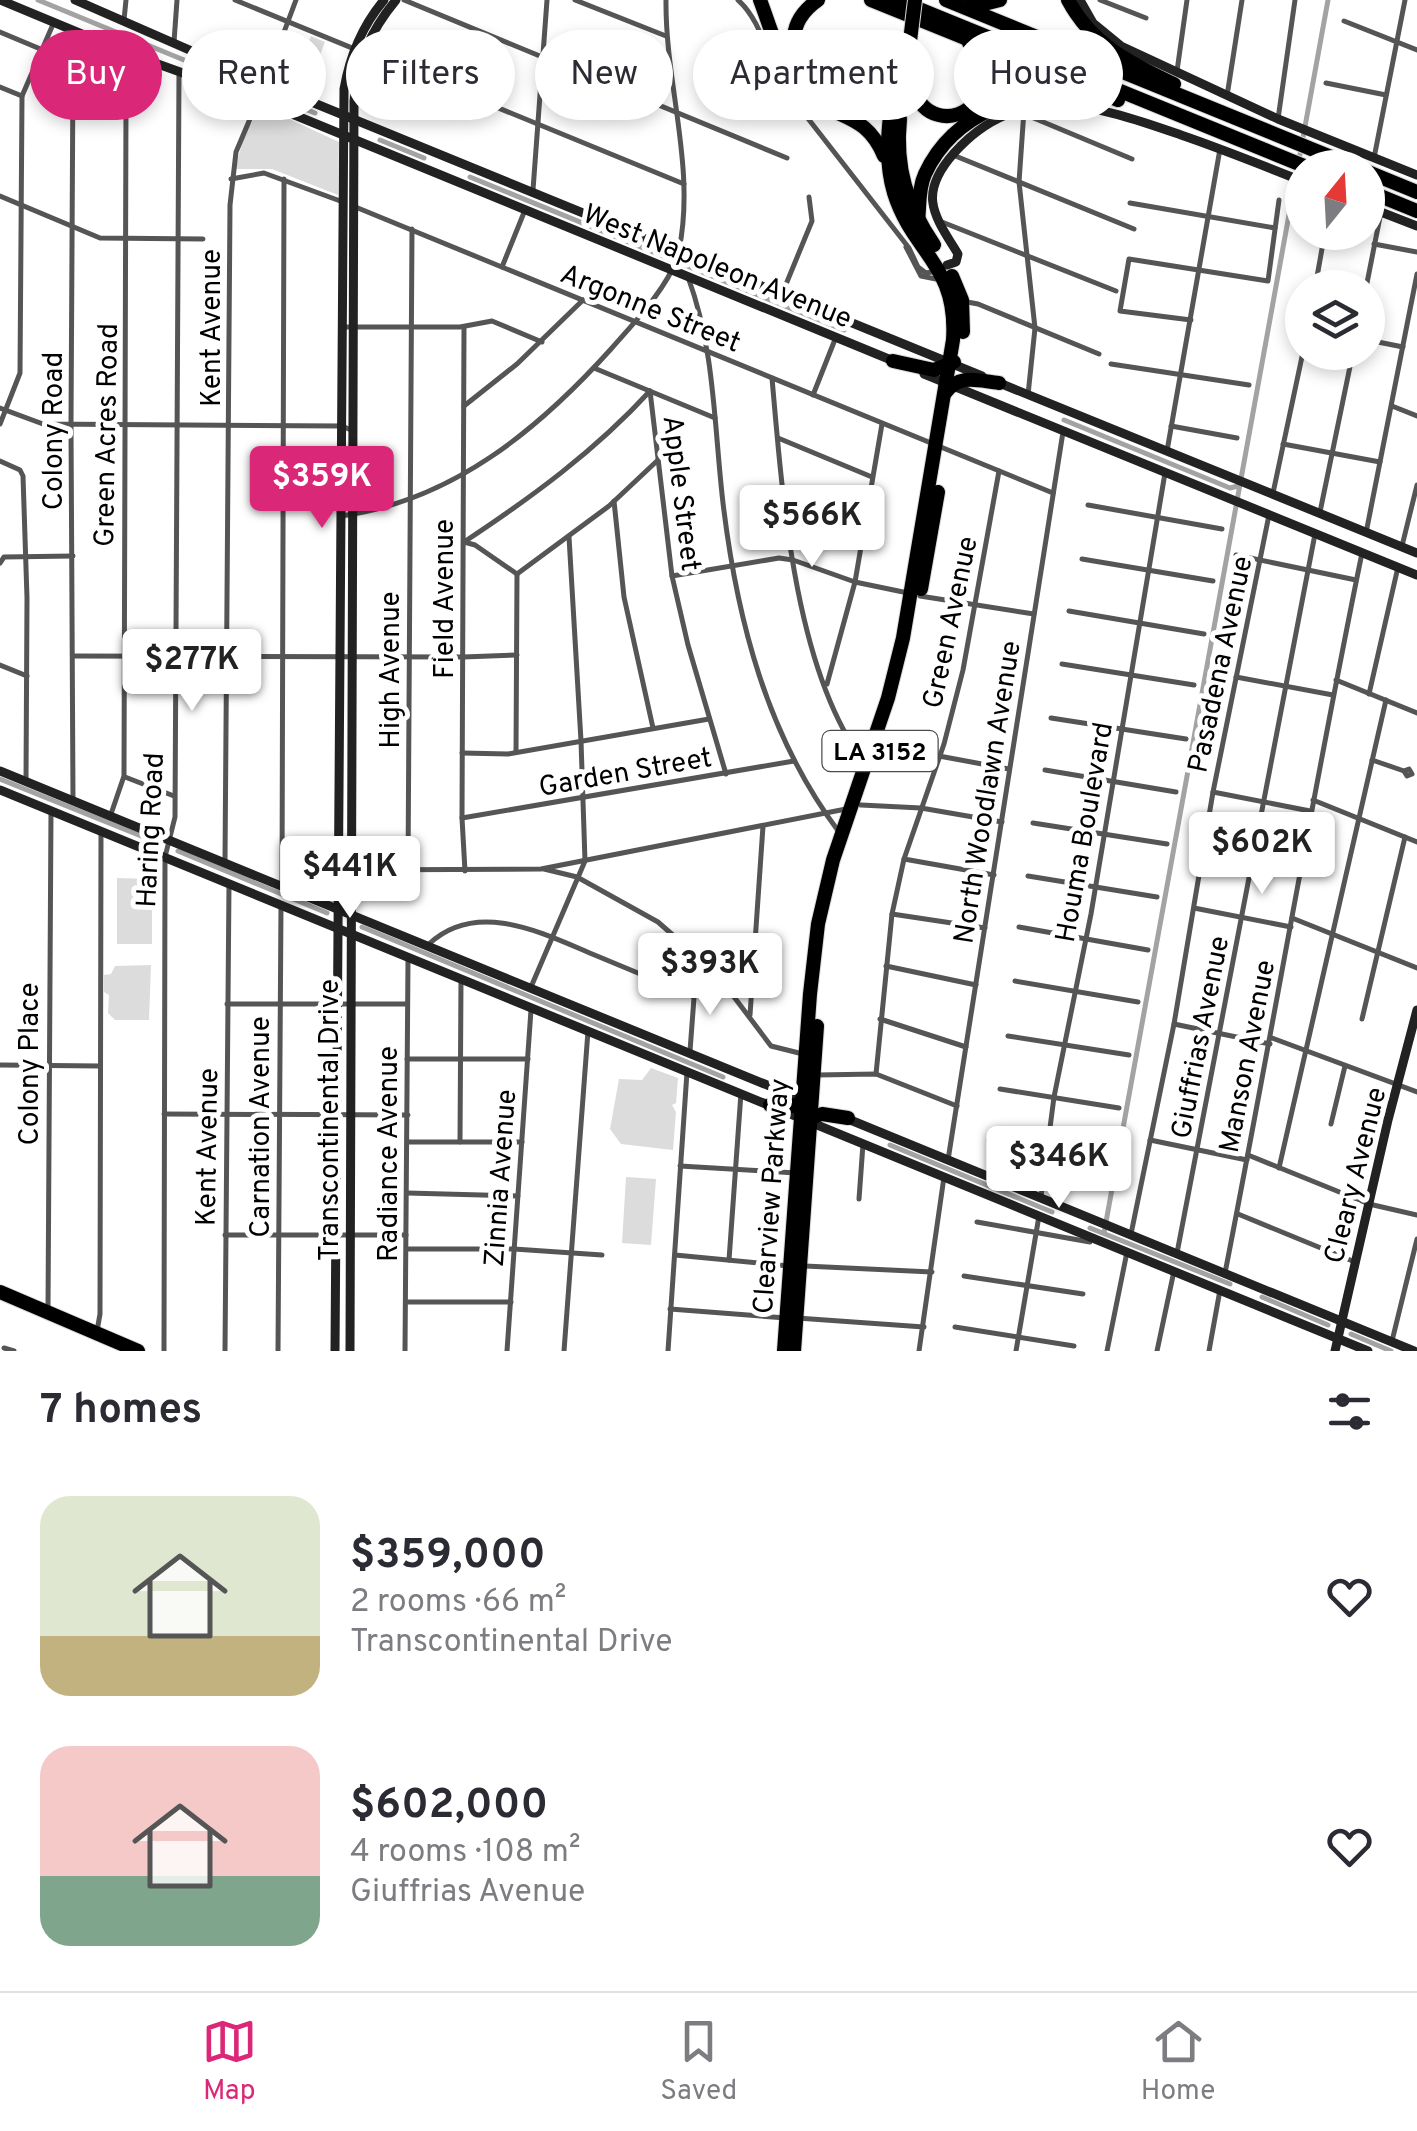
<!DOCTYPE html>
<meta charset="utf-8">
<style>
:root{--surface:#fff;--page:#f7f7f7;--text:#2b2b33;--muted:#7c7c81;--line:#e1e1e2;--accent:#db2777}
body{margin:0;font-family:Overpass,sans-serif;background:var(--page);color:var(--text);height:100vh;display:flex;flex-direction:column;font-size:38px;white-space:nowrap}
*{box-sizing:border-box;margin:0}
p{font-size:32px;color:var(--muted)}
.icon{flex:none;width:55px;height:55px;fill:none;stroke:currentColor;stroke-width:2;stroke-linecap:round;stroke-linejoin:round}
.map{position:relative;height:1351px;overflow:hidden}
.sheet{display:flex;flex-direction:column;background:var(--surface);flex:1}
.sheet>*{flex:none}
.banner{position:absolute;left:30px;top:30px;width:1358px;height:90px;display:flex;gap:20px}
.needle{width:65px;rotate:18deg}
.fabs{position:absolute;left:1285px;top:150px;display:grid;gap:20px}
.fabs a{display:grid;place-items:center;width:100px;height:100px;border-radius:50%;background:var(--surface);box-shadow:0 5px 15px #0003;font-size:50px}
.price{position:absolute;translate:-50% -85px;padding:0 22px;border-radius:10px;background:#fff;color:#222;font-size:32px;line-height:65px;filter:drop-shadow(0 2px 5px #0008)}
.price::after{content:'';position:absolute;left:50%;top:60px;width:30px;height:22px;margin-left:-15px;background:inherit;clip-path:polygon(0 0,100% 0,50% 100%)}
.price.selected{background:var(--accent);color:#fff}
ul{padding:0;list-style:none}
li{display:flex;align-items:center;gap:30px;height:250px;padding:0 40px}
li span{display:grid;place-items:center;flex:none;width:280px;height:200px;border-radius:30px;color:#555}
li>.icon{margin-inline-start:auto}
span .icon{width:120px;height:120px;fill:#fffc;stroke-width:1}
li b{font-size:42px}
h2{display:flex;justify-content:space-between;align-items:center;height:120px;padding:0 40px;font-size:42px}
.chip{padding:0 35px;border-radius:45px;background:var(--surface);box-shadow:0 5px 15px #0003;font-size:35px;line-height:90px}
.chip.selected{background:var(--accent);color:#fff}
.tab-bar{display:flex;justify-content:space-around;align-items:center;height:140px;border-top:2px solid var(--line);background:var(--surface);font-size:28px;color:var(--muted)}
.tab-bar a{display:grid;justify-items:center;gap:5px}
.tab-bar .selected{color:var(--accent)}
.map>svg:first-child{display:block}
</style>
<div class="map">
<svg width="1417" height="1351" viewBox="0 0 1417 1351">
<rect width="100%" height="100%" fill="#fff"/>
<g fill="#dcdcdc">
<polygon points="311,36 325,42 315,68 300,62"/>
<polygon points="261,106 339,142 338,195 272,169 235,169 244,136"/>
<polygon points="117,878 152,879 152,944 117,944"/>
<polygon points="151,965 149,1020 115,1020 108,1013 109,995 104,992 104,975 111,974 115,966"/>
<polygon points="651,1068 678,1078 676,1103 672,1105 676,1112 673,1150 621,1144 610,1129 619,1079 642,1080"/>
<polygon points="626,1177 656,1179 651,1245 622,1243"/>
</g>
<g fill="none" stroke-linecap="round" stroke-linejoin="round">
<g stroke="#a3a3a3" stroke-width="5">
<polyline points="38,0 201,67"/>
<polyline points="246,85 315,113"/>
<polyline points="380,140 424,158"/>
<polyline points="470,177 844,330"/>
<polyline points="1064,420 1230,488 1238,486"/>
<polyline points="0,779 156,842"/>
<polyline points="178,851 327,913"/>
<polyline points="362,927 723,1077"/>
<polyline points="890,1145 1052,1212"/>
<polyline points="1090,1228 1230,1284"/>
<polyline points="1104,1233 1328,0"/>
<polyline points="1262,1297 1328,1325"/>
<polyline points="1351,1334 1391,1351"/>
</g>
<defs>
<g id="highway">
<path d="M760,0C772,31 781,70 806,93C836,121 865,111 884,156"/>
<path d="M818,0C744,51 861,154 894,65"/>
<polyline points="871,0 1118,100"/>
<polyline points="897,0 1309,168"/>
<polyline points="946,0 1358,168"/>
<polyline points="972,0 988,3 1000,0"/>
<path d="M1068,0C1092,45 1130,63 1174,84"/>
<path d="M909,49C909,62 908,77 913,89C935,149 1018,98 969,43"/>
<path d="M900,119C895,168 907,205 934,245"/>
<polyline points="1368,172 1417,192"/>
<polyline points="1368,191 1417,211"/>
<path d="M918,221C920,205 918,189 925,174C954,111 1026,88 1090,94"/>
<polyline points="952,276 962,300 963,332"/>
<polyline points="893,361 934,370 954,362"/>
<path d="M945,393C960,373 978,381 999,383"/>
<polyline points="921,589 938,492"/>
<polyline points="770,1105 793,1106 808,1100"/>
<polyline points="805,1120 822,1114 848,1118"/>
<polyline points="0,1292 138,1351"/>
<path d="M784,1351L810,994L818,924L833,860L888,698L903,638L953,340C958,264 913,254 894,193C880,147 894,94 900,47"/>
<polyline points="794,1351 817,1026"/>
</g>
</defs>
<use href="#highway" stroke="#dbdbdb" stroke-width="16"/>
<g stroke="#555" stroke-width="5">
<polyline points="235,0 684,184"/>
<polyline points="404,0 787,158"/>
<polyline points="575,0 666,36"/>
<path d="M666,0C665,83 696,168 679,250"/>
<path d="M738,0C763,22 767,61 785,89L909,248L918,267L926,273L937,271"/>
<polyline points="1100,0 1146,18"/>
<polyline points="124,20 126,0"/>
<polyline points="1344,21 1417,50"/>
<polyline points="0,32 69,61 73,67 71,425 73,800"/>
<polyline points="174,42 177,0"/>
<polyline points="1177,71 1187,0"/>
<polyline points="265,83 296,0"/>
<polyline points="1326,83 1386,95"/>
<polyline points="0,87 22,96"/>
<polyline points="1227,96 1242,0"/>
<polyline points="1024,110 1019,182 1035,328 1028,395"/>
<polyline points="1024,114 1132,159"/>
<polyline points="1278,119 1295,0"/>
<polyline points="953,155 1134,229"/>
<polyline points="1374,158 1405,0"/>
<polyline points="231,179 264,173 343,202"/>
<polyline points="533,190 547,0"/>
<polyline points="0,196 100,238 203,239"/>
<polyline points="1130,203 1275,228"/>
<polyline points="353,206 1053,493"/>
<polyline points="942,222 1116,291"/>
<polyline points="1374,244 1417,252"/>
<polyline points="906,247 921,276 941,280"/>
<polyline points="502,267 525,210"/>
<path d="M688,277C715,350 714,426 723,503C737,620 767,736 839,832"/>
<polyline points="1315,288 1325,232"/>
<polyline points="1366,288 1381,212"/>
<polyline points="782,294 812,221 809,197"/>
<polyline points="962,301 978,304 1099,354"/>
<polyline points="1191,320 1120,311 1129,259 1268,281 1279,200"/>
<polyline points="342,327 460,327 492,321 542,342"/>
<polyline points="464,327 462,818 465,871"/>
<polyline points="1368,340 1403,347"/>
<polyline points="1111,364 1249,385"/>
<polyline points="594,368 715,418"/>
<path d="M772,378C782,491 794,670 864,762"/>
<polyline points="650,391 672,576 688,645 726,774"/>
<polyline points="813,395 836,337"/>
<polyline points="464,406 517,364 583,300"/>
<polyline points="1392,406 1417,416"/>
<polyline points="0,408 43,424 342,426 351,430"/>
<polyline points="0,424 20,373 22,96 54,22"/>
<polyline points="1171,426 1237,438"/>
<polyline points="778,438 872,477"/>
<polyline points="1283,444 1380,462"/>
<polyline points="1167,451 1220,149"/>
<polyline points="0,461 20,470 23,476 27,598 26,781"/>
<polyline points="1273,493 1303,352"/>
<polyline points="783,498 864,530"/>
<polyline points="614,501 624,597 653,728"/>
<polyline points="1088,505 1222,529"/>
<polyline points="1320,512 1353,352"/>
<path d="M341,516C452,501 538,430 611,349C632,325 657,299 672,270"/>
<polyline points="1366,533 1417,274"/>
<path d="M464,542C532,497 595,451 650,391"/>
<polyline points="464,542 475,545 517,574"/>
<polyline points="1402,546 1417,485"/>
<polyline points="1236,555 1356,580"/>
<polyline points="1082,559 1213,581"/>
<polyline points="0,563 4,557 73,556"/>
<polyline points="517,574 609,506 658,460"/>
<polyline points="672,576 779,558 793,560 855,582 908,593"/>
<polyline points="920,596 1034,614"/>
<polyline points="1069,611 1204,634"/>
<polyline points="74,656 463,657 517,655"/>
<polyline points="1062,664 1194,685"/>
<polyline points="0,665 27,676"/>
<polyline points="1236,677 1333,695"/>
<polyline points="1336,680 1417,713"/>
<polyline points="827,684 855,582 882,424"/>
<polyline points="1369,694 1398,567"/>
<polyline points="1051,718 1186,739"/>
<polyline points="516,752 517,574"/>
<polyline points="462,753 508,754 709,719"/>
<polyline points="939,756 1009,769"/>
<polyline points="1372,760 1404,771"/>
<polygon points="1409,769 1412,774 1407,776 1404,771"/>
<polyline points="1045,770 1176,792"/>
<polyline points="125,777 174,796"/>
<polyline points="1213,792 1310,811"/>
<polyline points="1313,800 1417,842"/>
<polyline points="861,805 921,808 1002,822"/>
<polyline points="111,814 124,776 126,100 130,55"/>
<polyline points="462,818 794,761"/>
<polyline points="1033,823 1167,844"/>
<polyline points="904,859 994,875"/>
<polyline points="225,860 230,205 236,152 258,100"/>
<polyline points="544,869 577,877 658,922 716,973 771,1046 803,1054"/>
<polyline points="340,870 541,869 846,809"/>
<polyline points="408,870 412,229"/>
<polyline points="1028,876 1157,897"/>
<polyline points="282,884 284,179"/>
<polyline points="1194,908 1291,927"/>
<polyline points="892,914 985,928"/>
<polyline points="1292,918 1417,968"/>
<polyline points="1019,927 1148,950"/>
<path d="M429,944C478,898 546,935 597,956C628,969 660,982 691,995"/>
<polyline points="886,966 976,985"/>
<polyline points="1015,981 1138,1002"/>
<polyline points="531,987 585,861 581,741 569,537"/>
<polyline points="691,995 716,973"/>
<polyline points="227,1004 407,1004"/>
<polyline points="750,1015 763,826"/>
<polyline points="880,1019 966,1047"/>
<polyline points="1362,1019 1405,837"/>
<polyline points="1174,1024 1270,1044"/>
<polyline points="1008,1036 1129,1055"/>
<polyline points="1272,1038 1417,1092"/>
<polyline points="690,1051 694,998 691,995"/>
<polyline points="407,1059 528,1059"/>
<polyline points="0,1065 100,1066"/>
<polyline points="876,1074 892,914 904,859 944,744 963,670 999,471"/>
<polyline points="817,1075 876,1074 957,1106"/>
<polyline points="1000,1089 1119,1108"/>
<polyline points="164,1114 408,1115"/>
<polyline points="1331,1124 1345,1066"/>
<polyline points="989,1140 1111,1159"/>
<polyline points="1150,1140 1247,1160"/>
<polyline points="408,1142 522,1142"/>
<polyline points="460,1142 461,980"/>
<polyline points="1248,1155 1369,1204 1417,1215"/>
<polyline points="948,1160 1063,432"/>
<polyline points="680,1166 797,1173"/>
<polyline points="1279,1168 1386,700"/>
<polyline points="407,1193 518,1196"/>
<polyline points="1041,1197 1054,1097 1091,914 1165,473"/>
<polyline points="859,1199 863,1144"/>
<polyline points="1238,1214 1355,1262"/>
<polyline points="977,1222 1090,1242"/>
<polyline points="1131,1234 1174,1024 1213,792 1269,515"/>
<polyline points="225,1235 406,1235"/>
<polyline points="408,1249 514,1249 602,1255"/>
<polyline points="1177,1253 1315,534"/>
<polyline points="675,1255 789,1266"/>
<polyline points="729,1260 741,1093"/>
<polyline points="805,1266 932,1272"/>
<path d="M1225,1273C1272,1033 1313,792 1362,553"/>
<polyline points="964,1276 1083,1294"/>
<polyline points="406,1302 511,1302"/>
<polyline points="670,1309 786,1318"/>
<polyline points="48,1310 51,811"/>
<polyline points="797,1318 924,1327"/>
<polyline points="955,1327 1074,1346"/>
<polyline points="97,1331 100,1314 101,832"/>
<polyline points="1392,1341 1417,1239"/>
<polyline points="4,1348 14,1351"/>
<polyline points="164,1351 165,857 175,817 179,72"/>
<polyline points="225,1351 229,884"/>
<polyline points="278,1351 281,904"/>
<polyline points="405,1351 408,959"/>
<polyline points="507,1351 531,1010"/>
<polyline points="564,1351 588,1031"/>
<polyline points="668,1351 687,1072"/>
<polyline points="919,1351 944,1177"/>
<polyline points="1016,1351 1039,1216"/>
<polyline points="1107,1351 1127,1252"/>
<polyline points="1157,1351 1174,1271"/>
<polyline points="1209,1351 1220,1290"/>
</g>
<g stroke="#222" stroke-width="9">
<polyline points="0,0 130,54 258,100 896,362"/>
<polyline points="75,0 265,83 982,376"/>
<polyline points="1080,0 1093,23 1121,46 1278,119 1417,175"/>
<polyline points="1368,207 1417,226"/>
<path d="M947,265L956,262L958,254C934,215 917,195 954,153C1021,78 1100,107 1181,135C1222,149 1262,165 1302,181"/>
<polyline points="924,374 1417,575"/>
<polyline points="997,382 1417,553"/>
<polyline points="0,771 806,1101"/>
<polyline points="0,790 1368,1351"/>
<polyline points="843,1117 1414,1351"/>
<path d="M335,1351L344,89C350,55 362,26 384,0"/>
<path d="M350,1351L354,101C357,61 371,30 396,0"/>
<polyline points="1335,1351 1388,1120 1417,1010"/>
</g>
<use href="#highway" stroke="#000" stroke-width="14"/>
<defs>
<polyline id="highway-bridge" points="909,49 915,0"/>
</defs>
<use href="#highway-bridge" stroke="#dbdbdb" stroke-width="16" stroke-linecap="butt"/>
<use href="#highway-bridge" stroke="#000" stroke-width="14"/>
</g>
<g text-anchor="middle" stroke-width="10" stroke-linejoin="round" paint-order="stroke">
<rect fill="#fff" stroke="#4c4c4c" stroke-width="2.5" x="822.5" y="731" width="115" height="40" rx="8"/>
<g font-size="25" font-weight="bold" fill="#000">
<text x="880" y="760">LA 3152</text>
</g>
<g font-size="28" fill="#000" stroke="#fff">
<text transform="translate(718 265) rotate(22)" y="10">West Napoleon Avenue</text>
<text transform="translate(651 307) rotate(22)" y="10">Argonne Street</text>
<text transform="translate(210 328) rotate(-90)" y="10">Kent Avenue</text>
<text transform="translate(52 431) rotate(-90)" y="10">Colony Road</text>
<text transform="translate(105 435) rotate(-89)" y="10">Green Acres Road</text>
<text transform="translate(683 493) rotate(83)" y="10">Apple Street</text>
<text transform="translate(443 599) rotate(-90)" y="10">Field Avenue</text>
<text transform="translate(949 622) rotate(-78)" y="10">Green Avenue</text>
<text transform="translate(1219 664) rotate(-78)" y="10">Pasadena Avenue</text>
<text transform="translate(389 670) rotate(-90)" y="10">High Avenue</text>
<text transform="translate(625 771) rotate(-10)" y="10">Garden Street</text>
<text transform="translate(986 792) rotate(-81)" y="10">North Woodlawn Avenue</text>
<text transform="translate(149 830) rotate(-87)" y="10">Haring Road</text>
<text transform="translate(1083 832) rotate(-80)" y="10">Houma Boulevard</text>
<text transform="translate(1199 1037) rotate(-79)" y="10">Giuffrias Avenue</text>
<text transform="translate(1246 1056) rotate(-79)" y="10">Manson Avenue</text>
<text transform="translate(28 1064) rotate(-90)" y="10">Colony Place</text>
<text transform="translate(328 1120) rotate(-90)" y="10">Transcontinental Drive</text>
<text transform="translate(259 1127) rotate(-90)" y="10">Carnation Avenue</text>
<text transform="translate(206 1147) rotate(-89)" y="10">Kent Avenue</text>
<text transform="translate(387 1154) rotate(-90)" y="10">Radiance Avenue</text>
<text transform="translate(1354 1175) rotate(-76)" y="10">Cleary Avenue</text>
<text transform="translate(499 1178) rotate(-86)" y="10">Zinnia Avenue</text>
<text transform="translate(770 1196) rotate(-86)" y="10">Clearview Parkway</text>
</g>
</g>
</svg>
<div class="fabs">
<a><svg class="needle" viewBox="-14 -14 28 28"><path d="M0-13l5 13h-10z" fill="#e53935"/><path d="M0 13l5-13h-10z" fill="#7c7c81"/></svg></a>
<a><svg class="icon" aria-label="layers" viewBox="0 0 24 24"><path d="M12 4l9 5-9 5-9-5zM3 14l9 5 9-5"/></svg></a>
</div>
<b class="price selected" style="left:322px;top:531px">$359K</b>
<b class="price" style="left:812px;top:570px">$566K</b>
<b class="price" style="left:192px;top:714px">$277K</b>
<b class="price" style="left:1262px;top:897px">$602K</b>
<b class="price" style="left:350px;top:921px">$441K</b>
<b class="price" style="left:710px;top:1018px">$393K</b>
<b class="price" style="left:1059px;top:1211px">$346K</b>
<div class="banner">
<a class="chip selected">Buy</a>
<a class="chip">Rent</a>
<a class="chip">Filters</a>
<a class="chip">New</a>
<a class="chip">Apartment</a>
<a class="chip">House</a>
</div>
</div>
<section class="sheet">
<h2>7 homes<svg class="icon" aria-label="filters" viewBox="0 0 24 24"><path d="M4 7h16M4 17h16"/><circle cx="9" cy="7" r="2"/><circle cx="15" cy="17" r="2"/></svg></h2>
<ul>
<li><span style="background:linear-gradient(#dfe7d0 70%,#c2b280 0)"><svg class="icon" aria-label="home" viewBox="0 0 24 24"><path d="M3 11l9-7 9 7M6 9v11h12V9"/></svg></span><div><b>$359,000</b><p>2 rooms · 66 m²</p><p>Transcontinental Drive</p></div><svg class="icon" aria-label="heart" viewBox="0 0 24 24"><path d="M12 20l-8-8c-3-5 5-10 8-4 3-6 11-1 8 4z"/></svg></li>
<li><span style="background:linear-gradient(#f6c9c9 65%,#7fa58c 0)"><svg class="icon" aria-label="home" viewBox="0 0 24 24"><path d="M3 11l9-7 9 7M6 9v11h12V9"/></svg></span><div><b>$602,000</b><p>4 rooms · 108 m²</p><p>Giuffrias Avenue</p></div><svg class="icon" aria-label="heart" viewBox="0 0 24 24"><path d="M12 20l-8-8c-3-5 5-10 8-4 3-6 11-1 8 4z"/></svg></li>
</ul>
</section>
<nav class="tab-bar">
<a class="selected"><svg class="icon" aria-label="map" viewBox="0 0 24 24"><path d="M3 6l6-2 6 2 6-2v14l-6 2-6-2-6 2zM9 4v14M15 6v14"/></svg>Map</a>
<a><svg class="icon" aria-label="saved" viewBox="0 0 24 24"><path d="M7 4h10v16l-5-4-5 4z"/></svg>Saved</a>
<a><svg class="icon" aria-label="home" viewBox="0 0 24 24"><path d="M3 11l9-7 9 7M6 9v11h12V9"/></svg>Home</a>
</nav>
